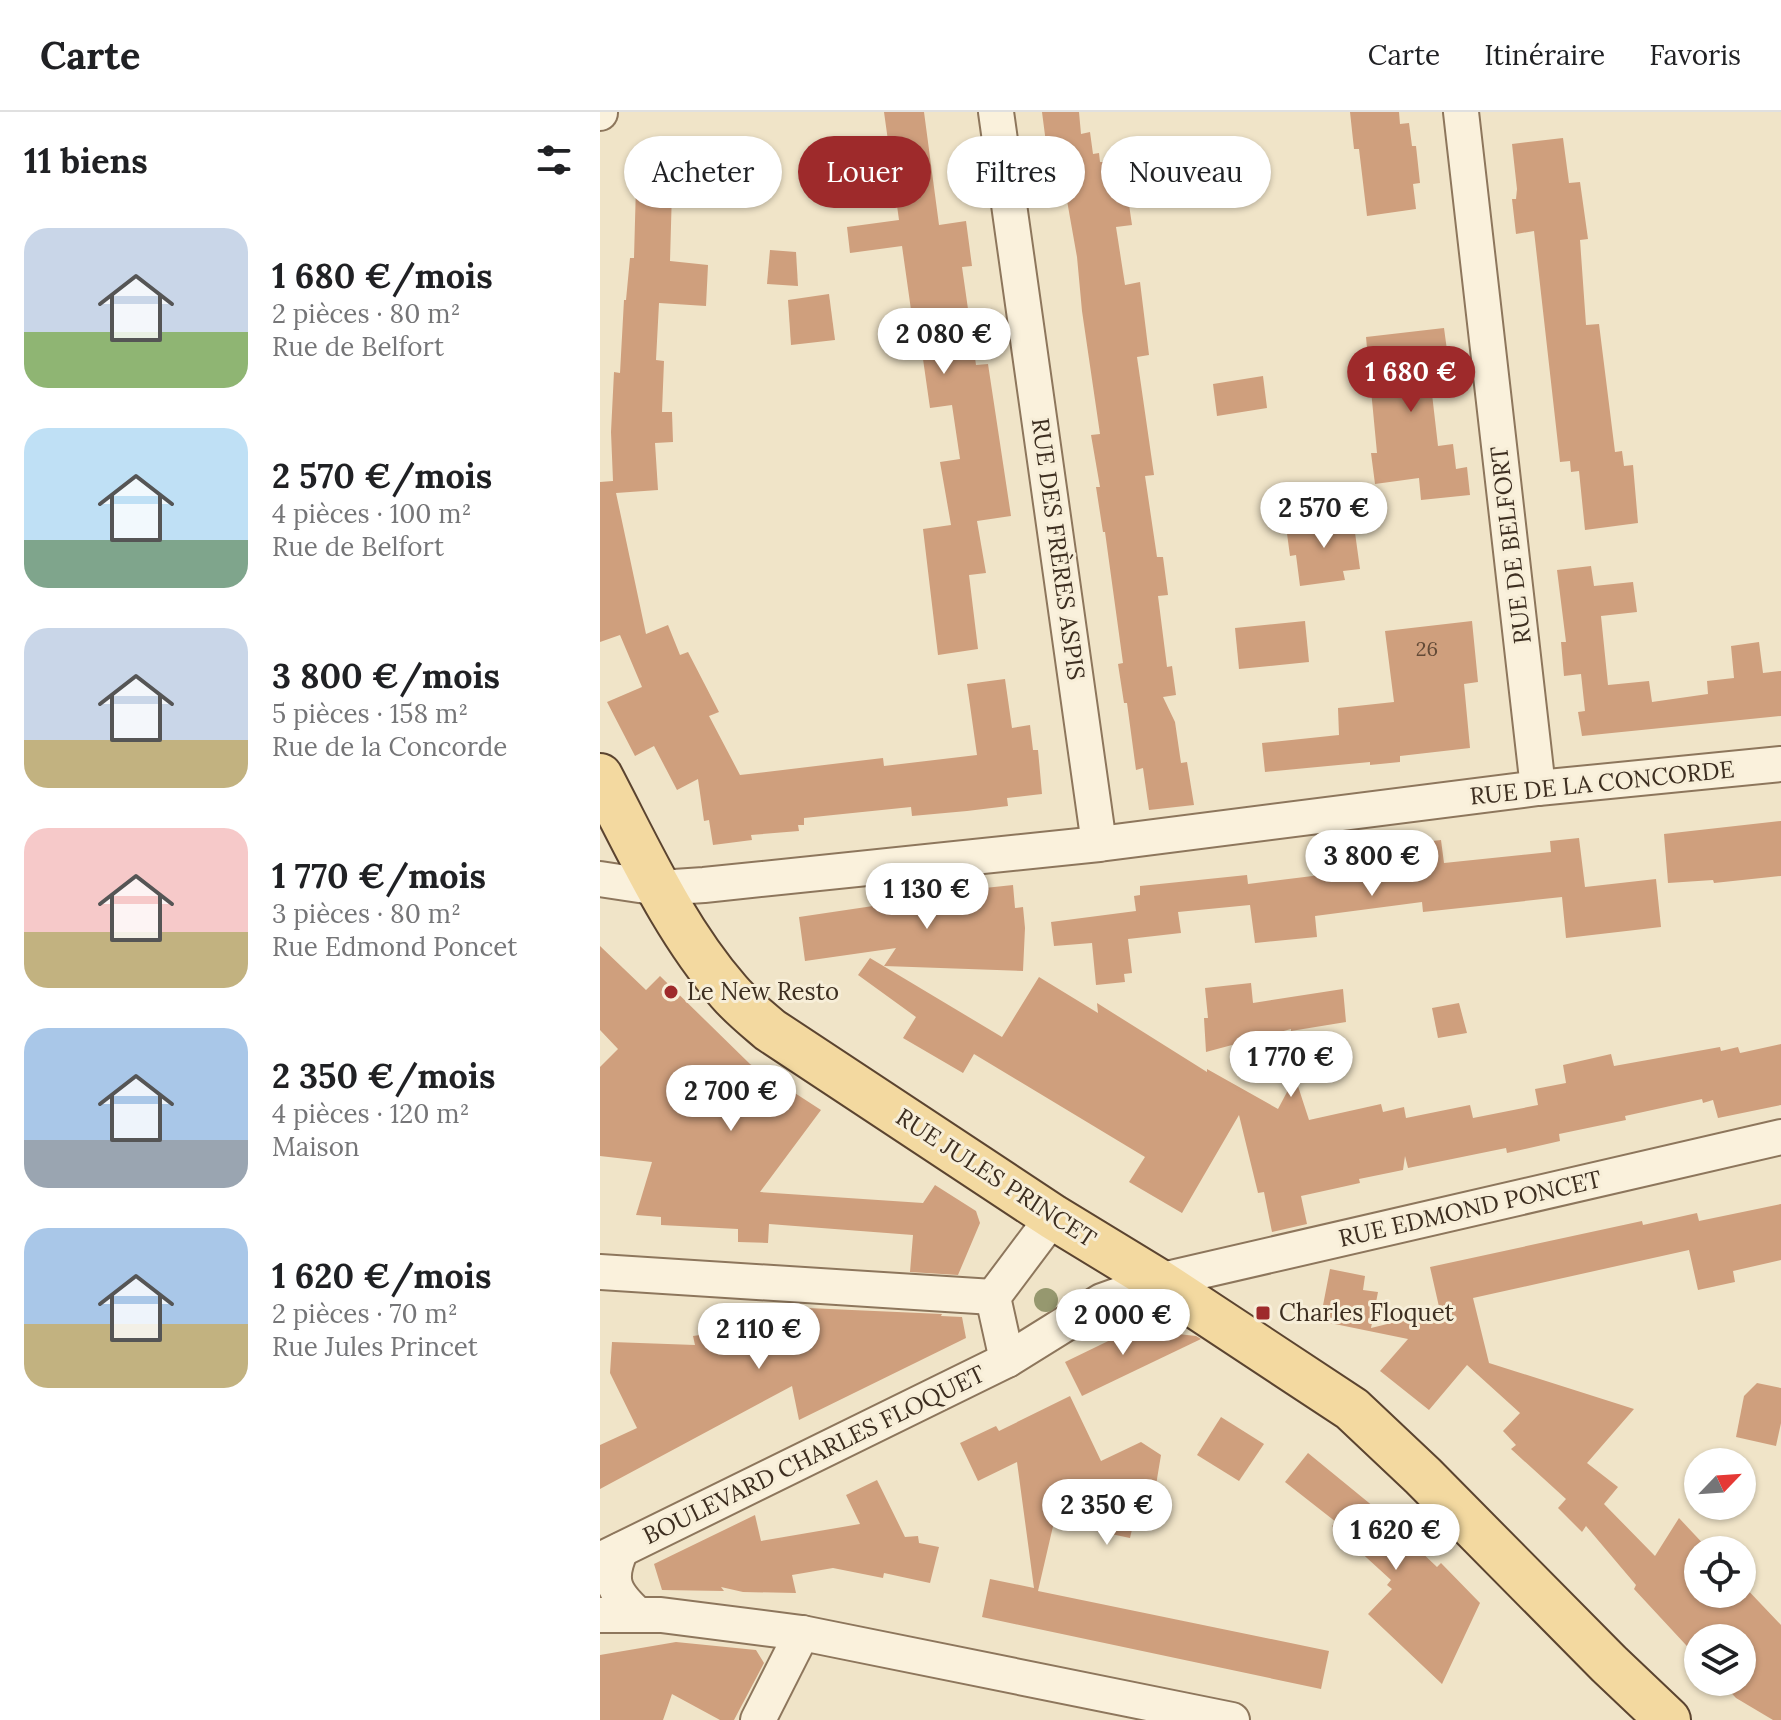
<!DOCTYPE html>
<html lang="fr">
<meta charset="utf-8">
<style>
:root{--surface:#fff;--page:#f6f6f6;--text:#202124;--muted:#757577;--line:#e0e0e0;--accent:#9e2a2b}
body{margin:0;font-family:Lora,serif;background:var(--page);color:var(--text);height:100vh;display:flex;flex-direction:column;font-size:30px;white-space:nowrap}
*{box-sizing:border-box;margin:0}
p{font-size:26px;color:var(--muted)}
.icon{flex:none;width:44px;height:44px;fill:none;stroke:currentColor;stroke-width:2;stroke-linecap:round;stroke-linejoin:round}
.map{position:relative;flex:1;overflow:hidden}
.drawer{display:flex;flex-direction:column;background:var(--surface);width:600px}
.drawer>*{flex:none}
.hud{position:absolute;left:24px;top:24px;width:760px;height:72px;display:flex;gap:16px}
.needle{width:52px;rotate:65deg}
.controls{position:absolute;left:1084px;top:1336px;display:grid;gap:16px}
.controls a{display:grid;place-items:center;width:72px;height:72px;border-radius:50%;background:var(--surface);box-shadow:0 2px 6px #0004;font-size:40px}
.price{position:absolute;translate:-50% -68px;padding:0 18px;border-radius:28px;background:#fff;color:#222;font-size:26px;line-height:52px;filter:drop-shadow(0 2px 4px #0008)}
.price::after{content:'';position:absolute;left:50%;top:48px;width:24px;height:18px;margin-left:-12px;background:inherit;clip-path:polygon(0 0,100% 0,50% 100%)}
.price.active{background:var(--accent);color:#fff}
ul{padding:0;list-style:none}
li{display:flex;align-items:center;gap:24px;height:200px;padding:0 24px}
li span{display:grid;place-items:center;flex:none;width:224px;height:160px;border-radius:24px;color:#555}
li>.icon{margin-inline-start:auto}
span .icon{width:96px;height:96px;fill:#fffc;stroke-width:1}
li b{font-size:34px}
h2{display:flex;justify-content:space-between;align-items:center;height:96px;padding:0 24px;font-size:34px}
.pill{padding:0 28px;border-radius:36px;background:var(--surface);box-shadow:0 2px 6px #0004;font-size:28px;line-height:72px}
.pill.active{background:var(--accent);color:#fff}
header{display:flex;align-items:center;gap:48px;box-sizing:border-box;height:112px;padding:0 40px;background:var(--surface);border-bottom:2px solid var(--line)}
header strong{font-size:38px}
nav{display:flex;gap:44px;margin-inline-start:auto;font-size:28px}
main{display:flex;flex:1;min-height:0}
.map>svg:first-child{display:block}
</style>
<header>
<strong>Carte</strong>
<nav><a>Carte</a><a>Itinéraire</a><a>Favoris</a></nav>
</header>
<main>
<section class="drawer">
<h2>11 biens<svg class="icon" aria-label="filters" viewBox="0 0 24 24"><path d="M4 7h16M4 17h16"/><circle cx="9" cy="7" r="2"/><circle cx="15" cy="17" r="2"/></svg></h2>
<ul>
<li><span style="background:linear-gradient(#c9d6e8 65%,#8fb573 0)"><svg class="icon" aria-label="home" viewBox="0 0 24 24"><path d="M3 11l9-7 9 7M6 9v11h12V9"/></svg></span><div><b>1 680 €/mois</b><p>2 pièces · 80 m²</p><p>Rue de Belfort</p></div></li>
<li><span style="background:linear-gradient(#bfe0f5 70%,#7fa58c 0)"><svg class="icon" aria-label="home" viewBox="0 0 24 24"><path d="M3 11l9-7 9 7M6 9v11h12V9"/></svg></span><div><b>2 570 €/mois</b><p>4 pièces · 100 m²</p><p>Rue de Belfort</p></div></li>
<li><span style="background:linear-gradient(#c9d6e8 70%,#c2b280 0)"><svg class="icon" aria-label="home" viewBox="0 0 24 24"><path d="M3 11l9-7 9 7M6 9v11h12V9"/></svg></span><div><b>3 800 €/mois</b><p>5 pièces · 158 m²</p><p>Rue de la Concorde</p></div></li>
<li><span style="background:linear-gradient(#f6c9c9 65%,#c2b280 0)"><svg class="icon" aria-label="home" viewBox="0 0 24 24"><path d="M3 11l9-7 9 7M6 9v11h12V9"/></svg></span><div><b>1 770 €/mois</b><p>3 pièces · 80 m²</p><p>Rue Edmond Poncet</p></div></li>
<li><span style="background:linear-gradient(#a9c7e8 70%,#9aa5b1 0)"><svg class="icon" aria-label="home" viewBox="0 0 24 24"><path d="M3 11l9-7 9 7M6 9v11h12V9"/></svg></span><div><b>2 350 €/mois</b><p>4 pièces · 120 m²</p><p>Maison</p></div></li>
<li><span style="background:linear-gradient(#a9c7e8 60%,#c2b280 0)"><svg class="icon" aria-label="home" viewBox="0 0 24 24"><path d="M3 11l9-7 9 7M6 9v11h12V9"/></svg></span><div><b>1 620 €/mois</b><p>2 pièces · 70 m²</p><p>Rue Jules Princet</p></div></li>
</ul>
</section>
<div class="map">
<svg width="1181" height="1608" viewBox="0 0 1181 1608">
<rect width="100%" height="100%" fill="#f0e4c8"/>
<g fill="#cf9f7d">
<polygon points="284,0 324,0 339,113 366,109 372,154 362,155 376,253 388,252 411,404 377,409 386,461 369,463 378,537 338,543 323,417 351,413 340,350 360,347 352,293 330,296 322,240 317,219 314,219 302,134 250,141 247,115 299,108"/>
<polygon points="442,0 479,0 481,22 490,20 493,42 499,41 500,50 504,50 507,71 526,72 532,113 516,115 525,173 540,170 549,243 537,245 554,363 545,364 557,445 563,445 568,483 558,484 567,555 572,554 576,583 563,585 575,610 581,651 587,650 594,693 549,698 543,656 536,658 527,591 524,591 518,552 523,551 505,420 503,420 496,375 500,375 491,323 500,322 482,199 477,145 466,83 453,85"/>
<polygon points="750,0 799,0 800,12 809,11 812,34 816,34 820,71 813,72 816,97 767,104 759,37 754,37"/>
<polygon points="963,26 969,71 980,70 988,127 980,128 986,213 999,212 1015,340 1022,339 1024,354 1033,353 1038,411 985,418 979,359 971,360 970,349 960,350 934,119 916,122 912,87 916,87 917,77 912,32"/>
<polygon points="40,42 73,43 70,149 108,153 106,194 59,191 56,248 64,249 62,300 72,300 73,330 55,331 58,378 16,381 46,522 68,513 80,543 88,540 119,600 109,604 140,663 283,646 284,654 377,643 367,572 405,567 412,616 430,613 433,638 438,638 442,682 407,686 408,694 367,699 312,704 311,695 204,706 204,713 198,713 199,719 151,723 152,728 113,733 109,708 104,709 98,667 77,678 54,634 35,644 7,590 42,575 20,523 0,530 0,370 13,369 11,320 14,260 20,261 24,188 26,188 30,146 34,146 36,73 41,73"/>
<polygon points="170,138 196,140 198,174 167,172"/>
<polygon points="229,182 235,228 191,233 188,188"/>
<polygon points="844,216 849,253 829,256 838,334 853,332 856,357 867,355 870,383 821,388 819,366 775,372 771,341 777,341 766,225"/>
<polygon points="663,264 667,296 617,304 613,272"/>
<polygon points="753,406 760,457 743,459 745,468 700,474 696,443 690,444 686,414"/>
<polygon points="991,454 994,474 1033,470 1037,500 1001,504 1008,573 1049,569 1052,590 1108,582 1107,569 1134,566 1131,534 1159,530 1163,561 1181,559 1181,604 982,624 978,600 985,599 981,562 964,564 961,530 966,530 957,458"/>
<polygon points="705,509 709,550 639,557 635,516"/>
<polygon points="872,509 878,570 864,572 870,636 800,644 800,650 770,653 770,650 665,660 662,631 739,623 738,596 794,590 785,519"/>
<polygon points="1181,709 1181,764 1114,771 1113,768 1068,771 1064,722"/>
<polygon points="979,726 985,775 1056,767 1061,815 966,826 962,785 823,800 822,790 715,804 717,825 655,831 650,793 578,800 581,821 528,827 532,861 524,862 525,870 496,873 492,831 454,834 451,810 536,799 534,784 540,783 540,774 647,763 648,772 737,761 735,746 748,744 747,739 841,728 844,751 951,740 950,729"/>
<polygon points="413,773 415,796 423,795 425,816 423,859 284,854 296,836 205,849 199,805 300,790 300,785"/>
<polygon points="0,834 46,878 60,864 150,952 221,998 160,1080 323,1091 335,1073 376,1099 380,1111 358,1163 310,1160 313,1123 169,1112 168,1131 138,1130 138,1117 61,1113 61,1105 36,1103 52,1050 0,1044 0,955 18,937 0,918"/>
<polygon points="270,846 402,925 439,865 498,901 497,891 607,960 607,957 678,997 695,965 709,1008 781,992 783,1000 804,995 806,1006 870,993 873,1006 938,993 935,977 966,971 963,953 1011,942 1014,954 1120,935 1121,939 1138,935 1140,941 1181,932 1181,993 1118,1006 1113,988 1103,991 1102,987 1025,1004 1026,1008 959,1022 960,1029 907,1041 906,1036 808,1056 805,1044 803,1058 759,1067 760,1071 701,1084 707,1112 672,1120 664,1080 658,1081 639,1003 582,1101 529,1070 545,1045 374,942 363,961 303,926 316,905 258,863"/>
<polygon points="651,871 653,891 743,877 746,910 691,919 691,917 606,940 604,906 608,906 605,876"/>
<polygon points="859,891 867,921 838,926 832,896"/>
<polygon points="1181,1092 1181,1148 1133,1159 1135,1170 1098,1178 1089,1138 873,1186 889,1251 1034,1297 987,1351 1018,1375 1004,1392 1055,1444 1079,1406 1109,1438 1098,1438 1098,1482 1142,1482 1142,1472 1181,1513 1181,1608 1173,1608 1136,1586 1121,1570 1142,1570 1142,1526 1098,1526 1098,1546 1034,1477 1036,1473 986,1414 982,1420 958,1396 966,1387 911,1337 916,1333 903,1319 920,1301 867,1253 829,1298 780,1259 808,1227 720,1209 730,1157 765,1164 763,1178 778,1180 771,1216 840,1199 830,1155 1042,1109 1043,1113 1097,1101 1099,1109"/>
<polygon points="138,1193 342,1202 341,1204 362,1205 366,1226 199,1308 192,1274 0,1377 0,1333 37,1316 10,1261 12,1230 95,1233 93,1224 128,1219 130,1201 138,1202"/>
<polygon points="533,1217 596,1224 601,1227 482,1284 465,1250"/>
<polygon points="1157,1271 1181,1276 1181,1311 1176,1334 1136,1325 1144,1284"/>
<polygon points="470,1284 501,1349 541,1330 561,1343 551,1403 537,1396 530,1426 454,1410 438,1479 729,1539 721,1577 382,1505 390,1467 434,1476 417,1350 378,1369 360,1331 396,1314 399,1319"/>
<polygon points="621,1305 664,1332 639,1369 597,1343"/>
<polygon points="708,1341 774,1395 837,1455 841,1451 880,1491 842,1572 768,1502 792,1477 787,1473 791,1468 732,1414 736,1410 685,1370"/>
<polygon points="277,1368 305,1425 318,1424 319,1431 339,1435 330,1471 284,1461 283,1466 233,1456 192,1463 196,1481 143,1480 121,1475 124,1479 62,1478 54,1452 155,1403 161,1429 260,1412 246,1383"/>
<polygon points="76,1530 156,1538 164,1551 134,1608 120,1608 72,1582 63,1608 0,1608 0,1543"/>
</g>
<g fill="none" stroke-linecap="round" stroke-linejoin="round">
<defs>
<g id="street">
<polyline points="396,0 499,732"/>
<polyline points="861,0 938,676"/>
<polyline points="0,1 0,0"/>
<polyline points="0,767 59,776 104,773 499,732 938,676 1181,652"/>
<polyline points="0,1160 393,1185"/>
<polyline points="407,1248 393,1185 453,1105"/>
<path d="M21,1438C7,1469 14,1481 38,1503"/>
<polyline points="0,1448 407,1248 502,1189 558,1169 1181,1025"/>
<polyline points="0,1503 61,1503 202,1521 632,1608"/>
<polyline points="158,1608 202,1521"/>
</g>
<path id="primary" d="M0,664C39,738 74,817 129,880C141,894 156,906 170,918L453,1105L558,1169L752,1297L823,1364L1009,1552L1068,1608"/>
</defs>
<use href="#street" stroke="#8d765c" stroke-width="38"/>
<use href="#primary" stroke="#5b4430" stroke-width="48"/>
<use href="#street" stroke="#faf1dc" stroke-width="34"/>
<use href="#primary" stroke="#f3d9a0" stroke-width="44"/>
</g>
<circle fill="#96986f" cx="446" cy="1188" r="12"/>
<g fill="#9e2a2b" stroke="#f7eed8" stroke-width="3">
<circle cx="71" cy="880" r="8"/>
<rect x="655" y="1193" width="16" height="16" rx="4"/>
</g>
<g text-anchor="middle" stroke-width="6" stroke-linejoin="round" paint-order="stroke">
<g font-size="20" fill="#624a37">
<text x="827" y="544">26</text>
</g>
<g font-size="24" fill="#3d2e20" stroke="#f7eed8">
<text transform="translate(911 433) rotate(-97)" y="8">RUE DE BELFORT</text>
<text transform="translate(458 437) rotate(82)" y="8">RUE DES FRÈRES ASPIS</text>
<text transform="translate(1002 671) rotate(-6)" y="8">RUE DE LA CONCORDE</text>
<text transform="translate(396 1066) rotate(33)" y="8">RUE JULES PRINCET</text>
<text transform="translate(870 1097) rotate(-13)" y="8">RUE EDMOND PONCET</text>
<text transform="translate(214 1343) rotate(-26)" y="8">BOULEVARD CHARLES FLOQUET</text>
</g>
<g font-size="24" fill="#3d2e20" stroke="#f7eed8" text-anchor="start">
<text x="87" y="888">Le New Resto</text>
<text x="679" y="1209">Charles Floquet</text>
</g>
</g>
</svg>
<div class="controls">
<a><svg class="needle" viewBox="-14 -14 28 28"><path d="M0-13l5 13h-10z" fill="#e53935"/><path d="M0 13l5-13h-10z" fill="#757577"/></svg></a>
<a><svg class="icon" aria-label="locate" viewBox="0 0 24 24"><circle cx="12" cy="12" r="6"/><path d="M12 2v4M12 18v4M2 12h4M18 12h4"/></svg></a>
<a><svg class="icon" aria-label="layers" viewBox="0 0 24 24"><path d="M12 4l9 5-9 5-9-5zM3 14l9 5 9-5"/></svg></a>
</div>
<b class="price" style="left:344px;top:264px">2 080 €</b>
<b class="price active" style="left:811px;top:302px">1 680 €</b>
<b class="price" style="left:724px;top:438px">2 570 €</b>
<b class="price" style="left:772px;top:786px">3 800 €</b>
<b class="price" style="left:327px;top:819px">1 130 €</b>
<b class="price" style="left:691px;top:987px">1 770 €</b>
<b class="price" style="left:131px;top:1021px">2 700 €</b>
<b class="price" style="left:523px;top:1245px">2 000 €</b>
<b class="price" style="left:159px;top:1259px">2 110 €</b>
<b class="price" style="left:507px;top:1435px">2 350 €</b>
<b class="price" style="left:796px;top:1460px">1 620 €</b>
<div class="hud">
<a class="pill">Acheter</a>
<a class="pill active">Louer</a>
<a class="pill">Filtres</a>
<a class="pill">Nouveau</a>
</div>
</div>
</main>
